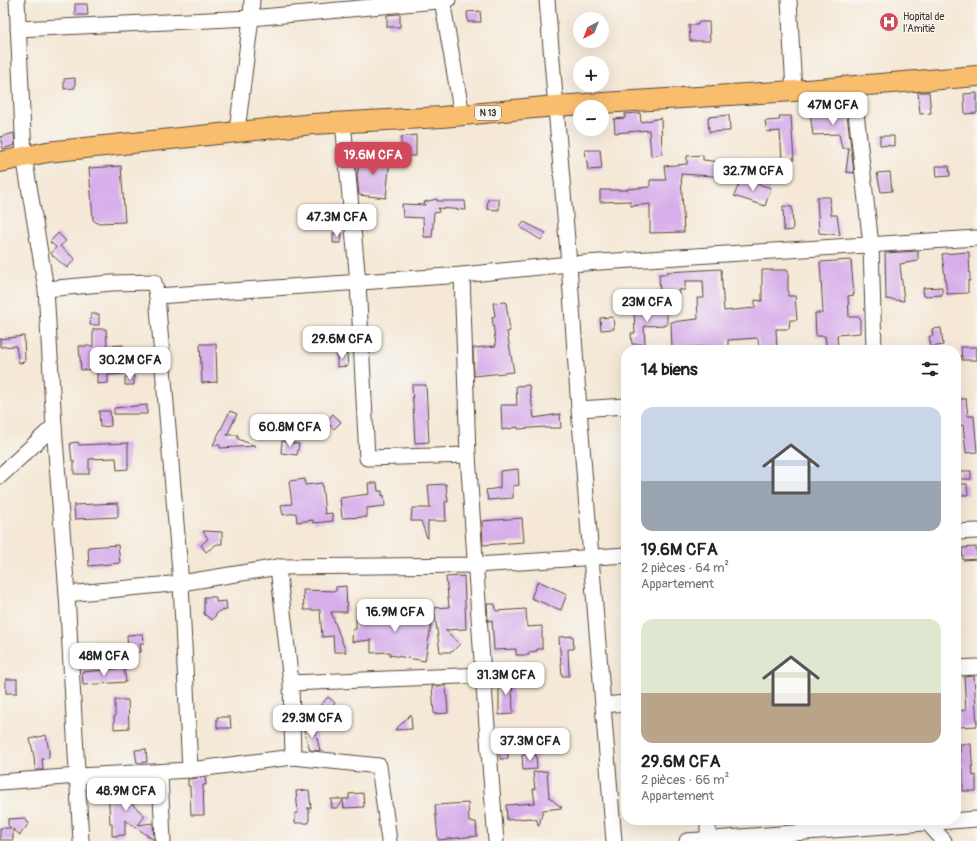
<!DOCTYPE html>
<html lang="fr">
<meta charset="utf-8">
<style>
:root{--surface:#fff;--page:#f2f2f2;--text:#222;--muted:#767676;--accent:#d1495b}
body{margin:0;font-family:Pangolin,sans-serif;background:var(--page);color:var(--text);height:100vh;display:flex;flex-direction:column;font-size:15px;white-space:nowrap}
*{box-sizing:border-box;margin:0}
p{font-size:13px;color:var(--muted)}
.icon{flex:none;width:22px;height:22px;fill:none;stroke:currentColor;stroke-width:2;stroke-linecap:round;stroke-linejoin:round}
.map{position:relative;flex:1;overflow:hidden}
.drawer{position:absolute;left:621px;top:345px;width:340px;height:480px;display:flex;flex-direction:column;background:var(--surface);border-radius:16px;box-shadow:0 4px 16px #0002}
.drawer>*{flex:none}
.needle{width:26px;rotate:222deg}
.controls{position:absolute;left:573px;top:12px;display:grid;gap:8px}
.controls a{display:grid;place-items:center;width:36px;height:36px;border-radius:50%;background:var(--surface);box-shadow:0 4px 16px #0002;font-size:20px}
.price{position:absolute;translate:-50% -34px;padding:0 9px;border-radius:8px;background:#fff;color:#222;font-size:13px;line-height:26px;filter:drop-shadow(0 1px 2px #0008)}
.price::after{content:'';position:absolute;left:50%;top:24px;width:12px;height:9px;margin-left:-6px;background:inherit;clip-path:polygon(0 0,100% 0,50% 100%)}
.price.on{background:var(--accent);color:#fff}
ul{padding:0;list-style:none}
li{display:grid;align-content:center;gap:8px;height:212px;padding:0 20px}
li span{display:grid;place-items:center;height:124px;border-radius:12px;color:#555}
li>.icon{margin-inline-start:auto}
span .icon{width:72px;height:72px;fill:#fffc;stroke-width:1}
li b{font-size:17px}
h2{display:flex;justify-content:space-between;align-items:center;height:48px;padding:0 20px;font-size:17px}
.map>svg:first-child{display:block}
</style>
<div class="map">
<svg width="977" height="841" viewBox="0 0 977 841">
<rect width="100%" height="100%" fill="#f6f6f2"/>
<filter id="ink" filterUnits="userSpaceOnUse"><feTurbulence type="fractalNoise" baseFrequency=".025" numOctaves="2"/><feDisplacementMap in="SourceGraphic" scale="8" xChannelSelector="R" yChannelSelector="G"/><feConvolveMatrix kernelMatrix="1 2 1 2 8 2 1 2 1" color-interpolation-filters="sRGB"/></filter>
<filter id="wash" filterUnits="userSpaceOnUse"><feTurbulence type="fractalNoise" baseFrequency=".012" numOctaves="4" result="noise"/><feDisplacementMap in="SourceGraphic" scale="16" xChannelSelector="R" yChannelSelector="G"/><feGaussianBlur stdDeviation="0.9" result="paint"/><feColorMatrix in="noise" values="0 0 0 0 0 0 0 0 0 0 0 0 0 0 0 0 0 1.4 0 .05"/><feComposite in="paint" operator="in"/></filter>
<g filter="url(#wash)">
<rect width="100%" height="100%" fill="#f5e8d6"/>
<g id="blocks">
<g fill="#d7adea">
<polygon points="75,4 87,4 88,15 75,15"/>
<polygon points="480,11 481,22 468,22 467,12"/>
<polygon points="400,14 400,27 387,27 387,15"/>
<polygon points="698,22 709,22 710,41 690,41 689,25 698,25"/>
<polygon points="75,78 75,88 64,89 64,79"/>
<polygon points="918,92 929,92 931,113 920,114"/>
<polygon points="977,93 977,113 965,114 964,94"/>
<polygon points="826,104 846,106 854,173 846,172 849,148 842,148 839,134 813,135 809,105"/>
<polygon points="640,113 641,122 661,118 662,154 651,156 649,130 615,133 614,119 625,118 625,114"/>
<polygon points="729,115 730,131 709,132 708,117"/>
<polygon points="779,116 791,116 794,160 782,159 780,131 767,132 765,121 780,120"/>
<polygon points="14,133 15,145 3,149 0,137"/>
<polygon points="416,135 416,156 401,156 401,137"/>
<polygon points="880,136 894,136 894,146 880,145"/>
<polygon points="585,150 600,150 602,169 588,170"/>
<polygon points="360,152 390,159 386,198 359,195 357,177"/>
<polygon points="703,155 703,160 729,163 730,177 681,174 684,232 650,233 650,204 631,206 630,201 600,202 600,190 628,190 627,189 650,187 650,180 666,180 664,166 687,164 687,156"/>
<polygon points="121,166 125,222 97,223 93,220 89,168"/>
<polygon points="936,166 949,166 950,176 937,177"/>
<polygon points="890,172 892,191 881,192 877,173"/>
<polygon points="741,179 771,188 765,206 734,196"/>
<polygon points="817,197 830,197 831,215 837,215 840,235 819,233"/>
<polygon points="437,199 437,201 465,201 466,210 438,208 439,212 434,213 432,237 424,237 423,218 403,217 402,204 425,205 424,202"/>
<polygon points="488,199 499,199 499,210 487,209"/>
<polygon points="783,206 792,207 793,230 784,231"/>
<polygon points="524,222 546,233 541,240 520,227"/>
<polygon points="58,233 66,241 60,246 75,259 67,268 51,254 56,247 50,242"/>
<polygon points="333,233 342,233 341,243 333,243"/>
<polygon points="918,251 918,261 900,264 904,301 886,299 885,253"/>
<polygon points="969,252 970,281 968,281 968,293 947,294 942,254"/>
<polygon points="851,260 854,295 848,296 849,317 860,317 860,333 837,335 838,350 827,350 825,336 816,336 815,313 823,313 820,262"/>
<polygon points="721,269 724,311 755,308 755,300 762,301 762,270 788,270 788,296 795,296 797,320 790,320 789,329 776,329 777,350 759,350 758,338 728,340 728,350 713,350 713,346 672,348 671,322 698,319 697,298 704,298 703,281 685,281 685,290 678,290 679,295 660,296 659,274 667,274 667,272"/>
<polygon points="942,287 942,295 924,296 923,288"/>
<polygon points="506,302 510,331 507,332 514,372 474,376 473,348 496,346 492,317 495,316 493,303"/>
<polygon points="667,309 667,325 644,326 645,344 632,344 631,333 635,333 634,310"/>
<polygon points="91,314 99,314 99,325 90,325"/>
<polygon points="613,317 614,329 601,330 600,318"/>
<polygon points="941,328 943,345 931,347 929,336 933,336 932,329"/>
<polygon points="93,329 106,329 107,346 123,345 124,374 108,375 108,383 97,384 97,369 81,370 79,346 93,346"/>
<polygon points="24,336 25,362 19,363 16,346 0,347 0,339"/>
<polygon points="200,344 216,344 217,382 202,383"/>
<polygon points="961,347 977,347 977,360 962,360"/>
<polygon points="337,354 347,354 348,366 337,367"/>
<polygon points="134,376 134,385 125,385 125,377"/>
<polygon points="412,385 426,385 429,442 415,443"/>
<polygon points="529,385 534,418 560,414 561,428 545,428 545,427 518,429 518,427 502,430 501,405 517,405 516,386"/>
<polygon points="956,399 966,399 968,416 974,416 977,452 966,453 963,425 956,426"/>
<polygon points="147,405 147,414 114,414 114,408"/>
<polygon points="99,411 110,411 111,426 100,427"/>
<polygon points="230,411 237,414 227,435 238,435 238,439 256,446 220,448 220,445 213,445"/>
<polygon points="333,414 341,422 334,429 326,422"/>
<polygon points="282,441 299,444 297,455 281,453"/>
<polygon points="78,442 79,445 128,443 128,469 117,470 116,458 89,459 89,474 74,474 74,461 72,461 70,443"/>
<polygon points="518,469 519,485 513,486 513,498 488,500 486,490 500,488 500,471"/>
<rect x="960" y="471" width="11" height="8"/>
<polygon points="305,479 305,485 322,483 325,514 332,513 333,521 313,523 313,520 297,522 296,513 283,515 281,505 292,504 289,481"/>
<polygon points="368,483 377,483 378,491 382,491 382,496 384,495 385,506 367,508 367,517 342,518 340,498 369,494"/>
<polygon points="446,484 448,502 445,502 446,521 428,521 428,538 427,538 421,521 411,521 412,508 430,508 428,485"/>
<polygon points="957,484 967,484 968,495 958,495"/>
<polygon points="118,503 118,517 75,519 74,505"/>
<polygon points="522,518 524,542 483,545 482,521"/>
<polygon points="203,531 222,532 222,544 217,544 206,552 201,545 208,539"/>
<polygon points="118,545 120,563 89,566 88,547"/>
<polygon points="976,547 977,559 963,560 962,548"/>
<polygon points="464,576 466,629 445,630 460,644 452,652 440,652 434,608 449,607 446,577"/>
<polygon points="538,581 567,594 561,610 531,598"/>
<polygon points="346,586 347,612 331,612 346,652 334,652 333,636 322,637 320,610 304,610 303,590 336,591 336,587"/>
<polygon points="204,597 216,597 216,602 226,601 227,610 219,611 212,620 204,614"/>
<polygon points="487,604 495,604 496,611 526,609 527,627 542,626 542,649 537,649 537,651 529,652 529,655 516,655 516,649 494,650 492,620 488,621"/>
<polygon points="373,606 375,619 395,620 394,617 408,616 408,610 434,608 425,661 390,655 390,652 371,653 371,640 352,642 353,629 356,629 356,607"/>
<polygon points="143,634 144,643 140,643 141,652 128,653 127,635"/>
<polygon points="573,636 574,649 568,649 569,676 562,676 559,637"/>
<polygon points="124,668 126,682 83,685 82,672"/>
<polygon points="512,676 513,714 499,715 499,677"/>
<polygon points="974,676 977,726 959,727 958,711 966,710 964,677"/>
<rect x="6" y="679" width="11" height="14"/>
<polygon points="432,686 446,686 448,713 434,714"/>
<polygon points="328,697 335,703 314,727 307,721"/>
<polygon points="115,700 128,700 129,728 114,729 114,717 115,717"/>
<polygon points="411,714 412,729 395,730"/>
<polygon points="217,717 230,717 231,728 217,728"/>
<polygon points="314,727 316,734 320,751 310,750 304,730"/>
<polygon points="499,733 507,733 508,759 500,759"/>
<polygon points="46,735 49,751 49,758 42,759 43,770 35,770 34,756 30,739"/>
<polygon points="960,744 971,744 973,776 976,775 976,791 963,791 963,770 961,770"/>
<polygon points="146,749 147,762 137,763 135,750"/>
<polygon points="536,754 537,769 523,770 522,755"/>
<polygon points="547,771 549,797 562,808 543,810 539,826 538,826 537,820 530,818 507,820 506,805 535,803 533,789 535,789 533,772"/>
<polygon points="205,777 206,785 203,785 204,815 191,815 190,786 188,786 188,779"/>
<polygon points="108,787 131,787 133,805 145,816 138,825 153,823 154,840 125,820 125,835 112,836 112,824 110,824"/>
<polygon points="309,790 311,808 307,808 309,810 309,823 295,823 295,813 298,813 296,791"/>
<polygon points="363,793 364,807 344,808 343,800 338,808 332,808 331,799 349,799 349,794"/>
<polygon points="468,803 469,822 476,822 477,836 438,840 435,805"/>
<polygon points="26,818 26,821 29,823 20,835 13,829 13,840 0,840 0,828 11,828 8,825 8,819"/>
</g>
</g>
</g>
<g filter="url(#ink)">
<use href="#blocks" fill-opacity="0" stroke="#57463a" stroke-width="1"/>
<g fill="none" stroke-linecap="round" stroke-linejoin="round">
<defs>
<g id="minor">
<polyline points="17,0 24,156 46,289 54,426 67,594 81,841"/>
<polyline points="442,0 462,115"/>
<polyline points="547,0 569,264 579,409 614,841"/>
<polyline points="789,0 794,91"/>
<polyline points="18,29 251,18 448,0"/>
<polyline points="853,86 871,245 874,350"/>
<polyline points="343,122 358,282 367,458 468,455"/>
<polyline points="237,131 251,18 252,0"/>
<polyline points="462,275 468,455 483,675 496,841"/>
<polyline points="46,289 112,283 154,282 157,296 462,275 569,264 977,238"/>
<polyline points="157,296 181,583 190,770"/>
<polyline points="579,409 626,406"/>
<polyline points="0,476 54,426"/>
<polyline points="956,532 977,531"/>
<polyline points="278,567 291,683 293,757"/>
<polyline points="67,594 181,583 278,567 476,565 626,555"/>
<polyline points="956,668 977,667"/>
<polyline points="291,683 483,675"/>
<polyline points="603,705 626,703"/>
<polyline points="160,772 163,841"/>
<polyline points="0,782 78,776 190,770 293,757 379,766 389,841"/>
<polyline points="708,820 708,839"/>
<polyline points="928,823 944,841"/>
<polyline points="687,841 977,819"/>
</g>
<polyline id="major" points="0,162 47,152 313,124 442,117 555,106 794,91 977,76"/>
</defs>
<use href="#minor" stroke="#57463a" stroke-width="17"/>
<use href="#major" stroke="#57463a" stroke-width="22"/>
<use href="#minor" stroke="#fff" stroke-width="15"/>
<use href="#major" stroke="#f9be6d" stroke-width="20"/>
</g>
</g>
<defs>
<symbol id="hospital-disc" viewBox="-11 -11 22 22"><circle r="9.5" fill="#d1495b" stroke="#f6f6f2"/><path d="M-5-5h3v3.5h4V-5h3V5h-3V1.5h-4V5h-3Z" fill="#fff"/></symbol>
</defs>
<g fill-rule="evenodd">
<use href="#hospital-disc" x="878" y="11" width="22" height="22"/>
</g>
<g text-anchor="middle" stroke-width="3" stroke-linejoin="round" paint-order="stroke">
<rect fill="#f6f6f2" stroke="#73675e" stroke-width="1" x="475" y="106" width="26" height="14" rx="3"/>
<g font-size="9" font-weight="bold" fill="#3b2a1e">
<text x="488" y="116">N 13</text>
</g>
<g font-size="10" fill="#3b2a1e" stroke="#f6f6f2" text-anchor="start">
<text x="903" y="20">Hopital de<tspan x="903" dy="12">l'Amitié</tspan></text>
</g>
</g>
</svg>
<div class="controls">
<a><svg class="needle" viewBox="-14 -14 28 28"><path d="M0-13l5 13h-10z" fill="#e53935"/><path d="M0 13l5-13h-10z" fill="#767676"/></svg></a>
<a>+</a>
<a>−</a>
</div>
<b class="price" style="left:833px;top:126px">47M CFA</b>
<b class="price on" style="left:373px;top:176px">19.6M CFA</b>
<b class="price" style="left:753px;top:192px">32.7M CFA</b>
<b class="price" style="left:337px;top:238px">47.3M CFA</b>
<b class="price" style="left:647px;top:323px">23M CFA</b>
<b class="price" style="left:342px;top:360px">29.6M CFA</b>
<b class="price" style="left:130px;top:381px">30.2M CFA</b>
<b class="price" style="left:290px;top:448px">60.8M CFA</b>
<b class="price" style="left:395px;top:633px">16.9M CFA</b>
<b class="price" style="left:104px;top:677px">48M CFA</b>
<b class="price" style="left:506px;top:696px">31.3M CFA</b>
<b class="price" style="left:312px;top:739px">29.3M CFA</b>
<b class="price" style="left:530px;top:762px">37.3M CFA</b>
<b class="price" style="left:126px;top:812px">48.9M CFA</b>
<section class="drawer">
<h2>14 biens<svg class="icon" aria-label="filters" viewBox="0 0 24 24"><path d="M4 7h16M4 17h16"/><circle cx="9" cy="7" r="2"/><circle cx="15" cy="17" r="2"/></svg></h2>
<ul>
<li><span style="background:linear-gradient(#c9d6e8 60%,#9aa5b1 0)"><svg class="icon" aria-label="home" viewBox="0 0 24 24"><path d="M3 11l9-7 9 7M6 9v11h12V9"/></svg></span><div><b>19.6M CFA</b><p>2 pièces · 64 m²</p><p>Appartement</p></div></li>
<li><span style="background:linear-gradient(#dfe7d0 60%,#b9a48a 0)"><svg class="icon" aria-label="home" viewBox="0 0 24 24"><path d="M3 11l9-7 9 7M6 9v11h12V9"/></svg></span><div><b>29.6M CFA</b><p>2 pièces · 66 m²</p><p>Appartement</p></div></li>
</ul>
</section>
</div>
